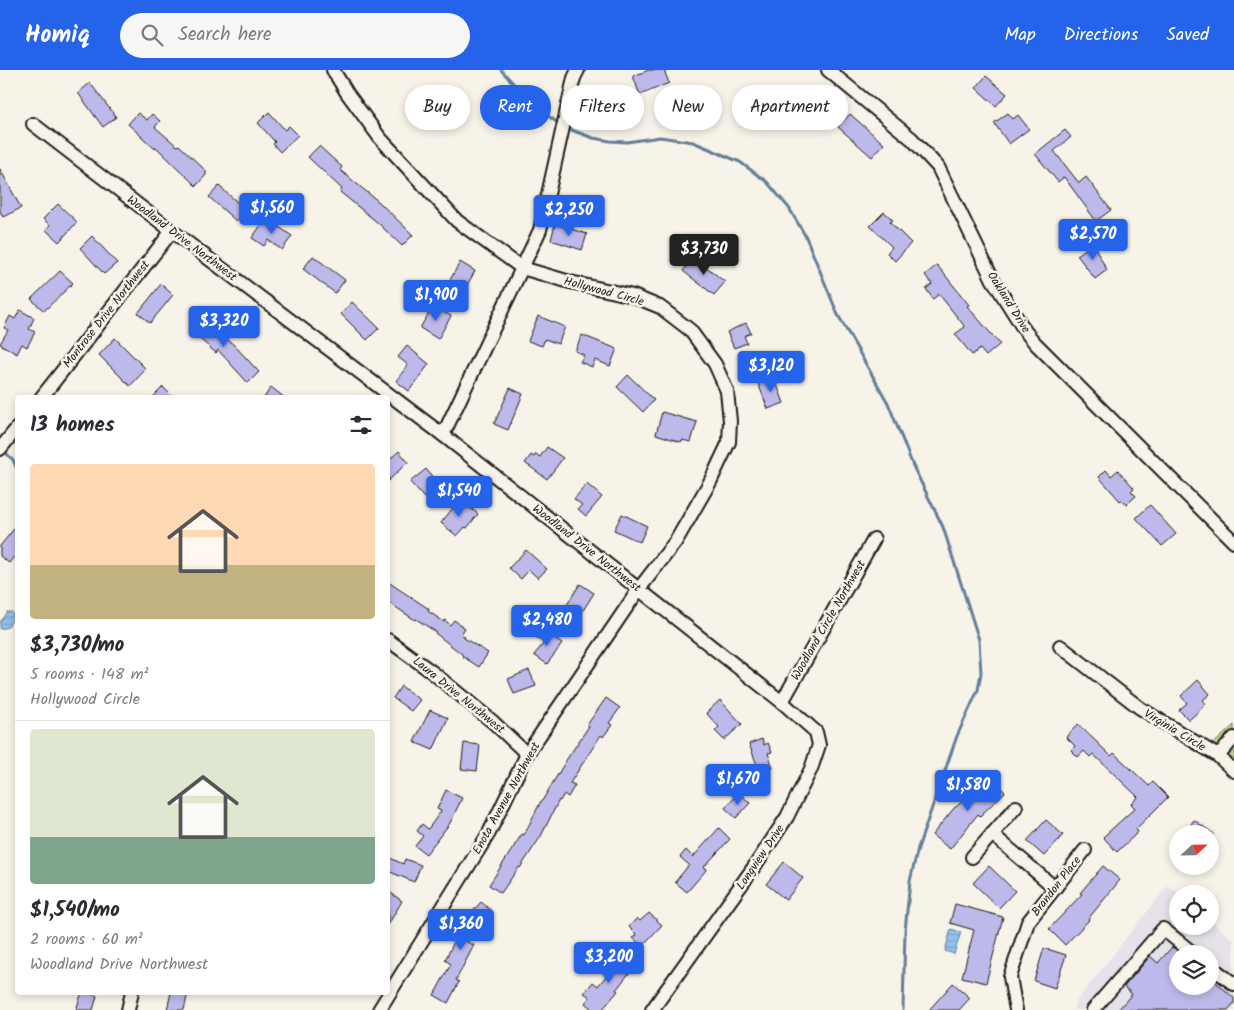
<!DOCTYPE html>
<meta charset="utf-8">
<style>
:root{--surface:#fff;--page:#f7f7f7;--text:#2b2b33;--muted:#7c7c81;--line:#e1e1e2;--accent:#2563eb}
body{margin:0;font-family:Kalam,sans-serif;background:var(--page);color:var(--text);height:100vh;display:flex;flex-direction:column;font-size:19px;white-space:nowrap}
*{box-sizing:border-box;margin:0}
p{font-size:16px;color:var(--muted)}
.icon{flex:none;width:28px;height:28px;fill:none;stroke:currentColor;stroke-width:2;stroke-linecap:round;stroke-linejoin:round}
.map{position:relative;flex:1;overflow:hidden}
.drawer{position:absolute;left:15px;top:325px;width:375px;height:600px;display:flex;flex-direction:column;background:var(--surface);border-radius:5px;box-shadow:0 2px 8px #0003}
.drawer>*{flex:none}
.hud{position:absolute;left:405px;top:15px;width:475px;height:45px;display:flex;gap:10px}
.needle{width:32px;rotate:68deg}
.buttons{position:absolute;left:1169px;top:755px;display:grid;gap:10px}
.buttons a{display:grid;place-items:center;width:50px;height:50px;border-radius:50%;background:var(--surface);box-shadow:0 2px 8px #0003;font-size:25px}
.price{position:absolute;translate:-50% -42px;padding:0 11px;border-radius:5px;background:var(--accent);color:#fff;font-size:16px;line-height:32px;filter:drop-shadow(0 1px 2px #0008)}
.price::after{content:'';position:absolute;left:50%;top:30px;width:15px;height:11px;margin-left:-8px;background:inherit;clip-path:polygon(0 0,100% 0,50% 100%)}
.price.active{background:#222;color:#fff}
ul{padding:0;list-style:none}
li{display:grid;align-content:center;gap:10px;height:265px;padding:0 15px}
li+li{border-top:1px solid var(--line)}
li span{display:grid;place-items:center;height:155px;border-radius:5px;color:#555}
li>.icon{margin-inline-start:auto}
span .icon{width:90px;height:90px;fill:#fffc;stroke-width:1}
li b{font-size:21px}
h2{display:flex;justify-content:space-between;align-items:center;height:60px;padding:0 15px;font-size:21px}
.pill{padding:0 18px;border-radius:22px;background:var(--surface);box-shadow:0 2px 8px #0003;font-size:18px;line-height:45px}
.pill.active{background:var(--accent);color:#fff}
header{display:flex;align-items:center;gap:30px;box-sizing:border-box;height:70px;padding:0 25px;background:var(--accent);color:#fff}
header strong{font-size:24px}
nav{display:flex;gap:28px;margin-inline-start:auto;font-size:18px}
.search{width:350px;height:45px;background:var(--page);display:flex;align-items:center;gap:12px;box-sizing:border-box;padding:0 18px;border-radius:28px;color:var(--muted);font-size:19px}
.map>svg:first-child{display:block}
</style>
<header>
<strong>Homiq</strong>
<div class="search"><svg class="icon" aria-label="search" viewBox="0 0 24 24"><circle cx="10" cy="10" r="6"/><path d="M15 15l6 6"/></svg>Search here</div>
<nav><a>Map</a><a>Directions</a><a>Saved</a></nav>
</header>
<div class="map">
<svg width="1234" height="940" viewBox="0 0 1234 940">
<defs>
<pattern id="park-tufts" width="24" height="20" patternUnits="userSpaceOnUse" patternTransform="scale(1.25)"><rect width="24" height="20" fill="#c1da90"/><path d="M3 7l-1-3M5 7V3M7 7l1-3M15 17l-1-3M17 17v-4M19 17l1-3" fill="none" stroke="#a5ba7c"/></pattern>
<pattern id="water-rules" width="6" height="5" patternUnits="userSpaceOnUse" patternTransform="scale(1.25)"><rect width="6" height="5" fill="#92c0ec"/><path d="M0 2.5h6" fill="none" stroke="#7da4ca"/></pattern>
</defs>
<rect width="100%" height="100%" fill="#f7f3e8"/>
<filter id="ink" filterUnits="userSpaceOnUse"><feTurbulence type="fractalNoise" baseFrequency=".02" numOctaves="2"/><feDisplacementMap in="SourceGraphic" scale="10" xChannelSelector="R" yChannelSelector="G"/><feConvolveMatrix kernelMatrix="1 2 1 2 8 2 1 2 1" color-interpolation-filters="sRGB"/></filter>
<g filter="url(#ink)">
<path fill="#e6e2e9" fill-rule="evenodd" d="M1168,815L1178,824V856H1210V850L1234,870V940H1072L1078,929ZM1178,884H1210V916H1178Z"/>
<polygon fill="url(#park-tufts)" stroke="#6e7b56" points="1234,655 1234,699 1210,677"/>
<g fill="url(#water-rules)" stroke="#637e99">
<polygon points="7,542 12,542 14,546 8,557 0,559 0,552"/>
<polygon points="951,859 961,862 954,884 945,881"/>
</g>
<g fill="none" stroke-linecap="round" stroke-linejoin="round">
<g stroke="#637e99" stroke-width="3">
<polyline points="501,0 534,36 561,55"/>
<polyline points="566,58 593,68 610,71 627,72 660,67 693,72 740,92 767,112 789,138 806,167 838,245 888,333 913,396 943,457 979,570 981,603 978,620 957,666 918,778 910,811 905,861 903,940"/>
<polyline points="3,380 13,390 18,401"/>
</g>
</g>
<g fill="#beb9eb" stroke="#1c1c1c">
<polygon points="649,0 664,0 669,13 640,25 633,6"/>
<polygon points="986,6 1007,24 996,36 976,18"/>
<polygon points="90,13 116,47 103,57 78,23"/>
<polygon points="269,42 285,60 289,56 298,65 280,82 273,74 275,72 258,53"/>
<polygon points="138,43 147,50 152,44 160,51 155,57 177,76 179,75 206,101 206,105 196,116 156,77 155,79 128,54"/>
<polygon points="1008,43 1013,49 1018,45 1029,59 1009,74 994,53"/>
<polygon points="850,44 884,74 872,87 838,57"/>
<polygon points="1065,60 1071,67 1054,81 1079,113 1086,107 1111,140 1096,151 1064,107 1058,112 1035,84"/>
<polygon points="319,76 342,97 340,100 379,132 413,165 402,176 378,153 340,122 342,119 308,87"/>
<polygon points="0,99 21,138 3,147 0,141"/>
<polygon points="219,116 246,140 236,151 209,127"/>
<polygon points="58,134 77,152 59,172 46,160 50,155 43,149"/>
<polygon points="884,142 893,150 890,152 911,173 895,191 887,183 892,177 870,156"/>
<polygon points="266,148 292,166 282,180 268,170 264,176 252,168"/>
<polygon points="555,154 587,164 582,180 551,170"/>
<polygon points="92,166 117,193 104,204 80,178"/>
<polygon points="1093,174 1107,200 1095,209 1077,185"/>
<polygon points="313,186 345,210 335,223 303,199"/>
<polygon points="694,187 725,212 714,225 683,201"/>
<polygon points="460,192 475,201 461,226 446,217"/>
<polygon points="937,195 969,235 967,236 1000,274 986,286 980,279 972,285 955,264 965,257 939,224 933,229 926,219 932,214 925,205"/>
<polygon points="60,201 73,213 44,241 31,229"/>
<polygon points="161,214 173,225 150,253 138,243"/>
<polygon points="352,232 379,258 367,270 341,244"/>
<polygon points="433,236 451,246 438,269 420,258"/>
<polygon points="20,240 34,248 29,259 35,262 27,277 22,274 17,284 0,274 8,260 4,258 10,246 15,249"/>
<polygon points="199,246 234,275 259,302 248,313 218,280 216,283 188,259"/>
<polygon points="538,246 565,257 558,274 545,269 542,276 528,271"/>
<polygon points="746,253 751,263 744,266 747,273 734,278 727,262"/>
<polygon points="582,265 617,279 610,296 595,290 592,297 580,292 584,285 575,281"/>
<polygon points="115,268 146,299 130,316 99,285"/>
<polygon points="407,276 429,294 409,321 396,311 408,295 398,287"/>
<polygon points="628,305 654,330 643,342 617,317"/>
<polygon points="774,307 784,333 768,339 758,313"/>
<polygon points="163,317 174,328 152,328"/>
<polygon points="271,317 285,328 264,328"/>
<polygon points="510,318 523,324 508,360 494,354"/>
<polygon points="662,342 697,352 691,372 682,370 681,372 656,364"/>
<polygon points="547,377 563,388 547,409 525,393 531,385 534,387 536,384 540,387"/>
<polygon points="399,381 408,392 388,411 388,391"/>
<polygon points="426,399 439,415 424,428 410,412"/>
<polygon points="1106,400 1111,406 1118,400 1134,418 1131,421 1136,426 1126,435 1122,430 1120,431 1099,407"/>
<polygon points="587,414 602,427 586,446 578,439 582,435 574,429"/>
<polygon points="460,429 478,444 467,458 465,457 457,466 441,453"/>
<polygon points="1150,435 1176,464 1162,476 1136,448"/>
<polygon points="622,444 647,456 640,472 614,460"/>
<polygon points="18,454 18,482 9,493 0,486 0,476"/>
<polygon points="526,480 547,499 538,508 529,500 521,509 509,498"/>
<polygon points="388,512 429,539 428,541 444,552 445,550 450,555 454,550 465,558 461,564 465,567 464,568 488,583 479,597 462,586 463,585 435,563 436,562 416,549 415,550 388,532"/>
<polygon points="580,514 594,523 577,550 563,541"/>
<polygon points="542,559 562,574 547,594 534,585 544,573 536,567"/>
<polygon points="529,600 536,616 514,624 508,609"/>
<polygon points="1198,610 1210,624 1203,630 1206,634 1189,650 1179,640 1187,633 1181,626"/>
<polygon points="401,616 420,630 411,641 393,628"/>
<polygon points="606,628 620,638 609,653 612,655 603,667 601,665 570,713 575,715 568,727 564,724 560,731 559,730 541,766 520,798 519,797 501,823 489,815 522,764 524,765 541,731 542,731 567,689 589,656 587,655"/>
<polygon points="720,630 742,654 724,670 715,661 719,657 706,643"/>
<polygon points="430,640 448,648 433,680 414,672"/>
<polygon points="1078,654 1111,686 1114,683 1149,716 1153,712 1168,727 1136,759 1138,762 1117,782 1103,767 1135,738 1131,734 1138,727 1093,684 1090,687 1084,681 1078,687 1071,680 1075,676 1066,667"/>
<polygon points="762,669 764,675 768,673 772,682 768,683 773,698 760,703 749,674"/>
<polygon points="464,673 480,675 477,701 461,699"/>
<polygon points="989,706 1005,722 980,746 978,744 950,779 932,765 955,737 956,737"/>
<polygon points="446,720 462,728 450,753 426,784 415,776 423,766 417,761 422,754 428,759 441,741 437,739"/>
<polygon points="739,723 750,733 736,748 725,738"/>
<polygon points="1046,750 1063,765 1044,786 1027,771"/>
<polygon points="1194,750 1214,764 1184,764"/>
<polygon points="719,758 730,769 704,797 707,799 687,822 675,812 689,795 680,787 686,780 693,787"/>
<polygon points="388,787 403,794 405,789 421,795 414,812 388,801"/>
<polygon points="784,792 803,808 786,830 766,814"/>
<polygon points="989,796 1015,821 999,838 973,813"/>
<polygon points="1103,796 1120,810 1088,849 1089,850 1065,875 1049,859 1082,824 1080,823"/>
<polygon points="388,821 402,831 388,855"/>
<polygon points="481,832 493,842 467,872 474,875 456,910 459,912 448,933 434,925 451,894 445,890 463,854 462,853"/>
<polygon points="955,834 1003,847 986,913 962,907 974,860 950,853"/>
<polygon points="649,843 662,855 642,876 633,868 637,865 629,857 637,848 640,851"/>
<polygon points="1172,877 1178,881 1178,916 1210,916 1210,907 1234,928 1234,933 1228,940 1118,940 1132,924 1124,917 1150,886 1158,893"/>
<polygon points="1044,878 1066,885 1055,918 1034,911"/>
<polygon points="623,883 637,893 616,920 618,921 602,940 593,940 585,933 590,927 584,923 593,912 598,916 610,901 609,900"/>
<polygon points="953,913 970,928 959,940 929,940"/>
<polygon points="82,922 87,922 97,926 93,940 76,940"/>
<polygon points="171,922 188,922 184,940 167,940"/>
</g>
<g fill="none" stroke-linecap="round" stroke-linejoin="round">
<defs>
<g id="minor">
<polyline points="333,0 347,23 380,68 457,151 522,198 570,212 633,226 660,237 690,260 715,294 727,321 730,351 729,372 710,412 676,471 639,519 527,684 489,763 379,940"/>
<polyline points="828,0 912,69 938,97 993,210 1025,261 1035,273 1234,472"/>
<polyline points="33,54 172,161 443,365 782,632 816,662 819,675 811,699 787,747 754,797 652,940"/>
<polyline points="41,328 172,161"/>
<polyline points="443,365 540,160 574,8 578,0"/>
<polyline points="0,379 18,357"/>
<polyline points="388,570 432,602 493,652 527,684"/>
<polyline points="1060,576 1140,638 1218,686 1234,701"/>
<polyline points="782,632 874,469"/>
<polyline points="1218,686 1234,668"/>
<polyline points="992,764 1055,818"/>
<polyline points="972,787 1016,737"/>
<polyline points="1210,896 1234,914"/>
<polyline points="128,940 132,922"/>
<polyline points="1016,940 1010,907 1028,852 1085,780"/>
<polyline points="1093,940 1163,859 1194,884"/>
</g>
</defs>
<use href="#minor" stroke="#1c1c1c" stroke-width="16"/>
<use href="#minor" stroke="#f7f3e8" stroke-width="12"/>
</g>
</g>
<g text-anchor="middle" stroke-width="5" stroke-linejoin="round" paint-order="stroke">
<g font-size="12" fill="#1c1c1c" stroke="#f7f3e8">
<text transform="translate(182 168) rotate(37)" y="4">Woodland Drive Northwest</text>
<text transform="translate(604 221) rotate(15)" y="4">Hollywood Circle</text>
<text transform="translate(1009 232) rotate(58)" y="4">Oakland Drive</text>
<text transform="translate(106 244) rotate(-52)" y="4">Montrose Drive Northwest</text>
<text transform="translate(587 478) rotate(38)" y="4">Woodland Drive Northwest</text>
<text transform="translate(828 550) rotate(-60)" y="4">Woodland Circle Northwest</text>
<text transform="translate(459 625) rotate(39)" y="4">Laura Drive Northwest</text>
<text transform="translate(1175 660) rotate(31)" y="4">Virginia Circle</text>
<text transform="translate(506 728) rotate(-61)" y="4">Enota Avenue Northwest</text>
<text transform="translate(760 787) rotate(-56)" y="4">Longview Drive</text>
<text transform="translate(1056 816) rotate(-52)" y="4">Brandon Place</text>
</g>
</g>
</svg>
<div class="buttons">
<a><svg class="needle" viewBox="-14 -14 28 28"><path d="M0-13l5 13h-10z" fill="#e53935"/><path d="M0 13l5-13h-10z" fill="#7c7c81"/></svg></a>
<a><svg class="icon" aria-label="locate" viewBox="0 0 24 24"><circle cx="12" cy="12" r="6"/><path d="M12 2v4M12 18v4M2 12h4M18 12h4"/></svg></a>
<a><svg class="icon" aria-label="layers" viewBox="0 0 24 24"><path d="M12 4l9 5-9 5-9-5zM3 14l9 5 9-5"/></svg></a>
</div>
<b class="price" style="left:272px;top:165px">$1,560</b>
<b class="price" style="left:569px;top:167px">$2,250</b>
<b class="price" style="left:1093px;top:191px">$2,570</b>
<b class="price active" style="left:704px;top:206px">$3,730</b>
<b class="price" style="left:436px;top:252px">$1,900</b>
<b class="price" style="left:224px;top:278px">$3,320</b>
<b class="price" style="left:771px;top:323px">$3,120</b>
<b class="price" style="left:459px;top:448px">$1,540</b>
<b class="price" style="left:547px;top:577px">$2,480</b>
<b class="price" style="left:738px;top:736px">$1,670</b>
<b class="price" style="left:968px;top:742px">$1,580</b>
<b class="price" style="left:461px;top:881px">$1,360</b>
<b class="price" style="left:609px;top:914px">$3,200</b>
<div class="hud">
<a class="pill">Buy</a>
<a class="pill active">Rent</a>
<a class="pill">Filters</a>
<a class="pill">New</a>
<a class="pill">Apartment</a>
</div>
<section class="drawer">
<h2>13 homes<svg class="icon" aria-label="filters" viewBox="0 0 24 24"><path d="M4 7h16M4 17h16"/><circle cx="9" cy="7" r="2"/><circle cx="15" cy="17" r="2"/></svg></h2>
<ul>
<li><span style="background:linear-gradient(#ffd9b3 65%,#c2b280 0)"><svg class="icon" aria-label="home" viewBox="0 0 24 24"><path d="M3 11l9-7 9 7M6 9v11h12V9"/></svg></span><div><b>$3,730/mo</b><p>5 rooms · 148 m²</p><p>Hollywood Circle</p></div></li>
<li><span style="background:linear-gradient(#dfe7d0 70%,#7fa58c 0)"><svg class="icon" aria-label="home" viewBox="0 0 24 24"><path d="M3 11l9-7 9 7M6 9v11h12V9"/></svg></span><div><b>$1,540/mo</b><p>2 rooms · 60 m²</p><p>Woodland Drive Northwest</p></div></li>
</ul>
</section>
</div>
